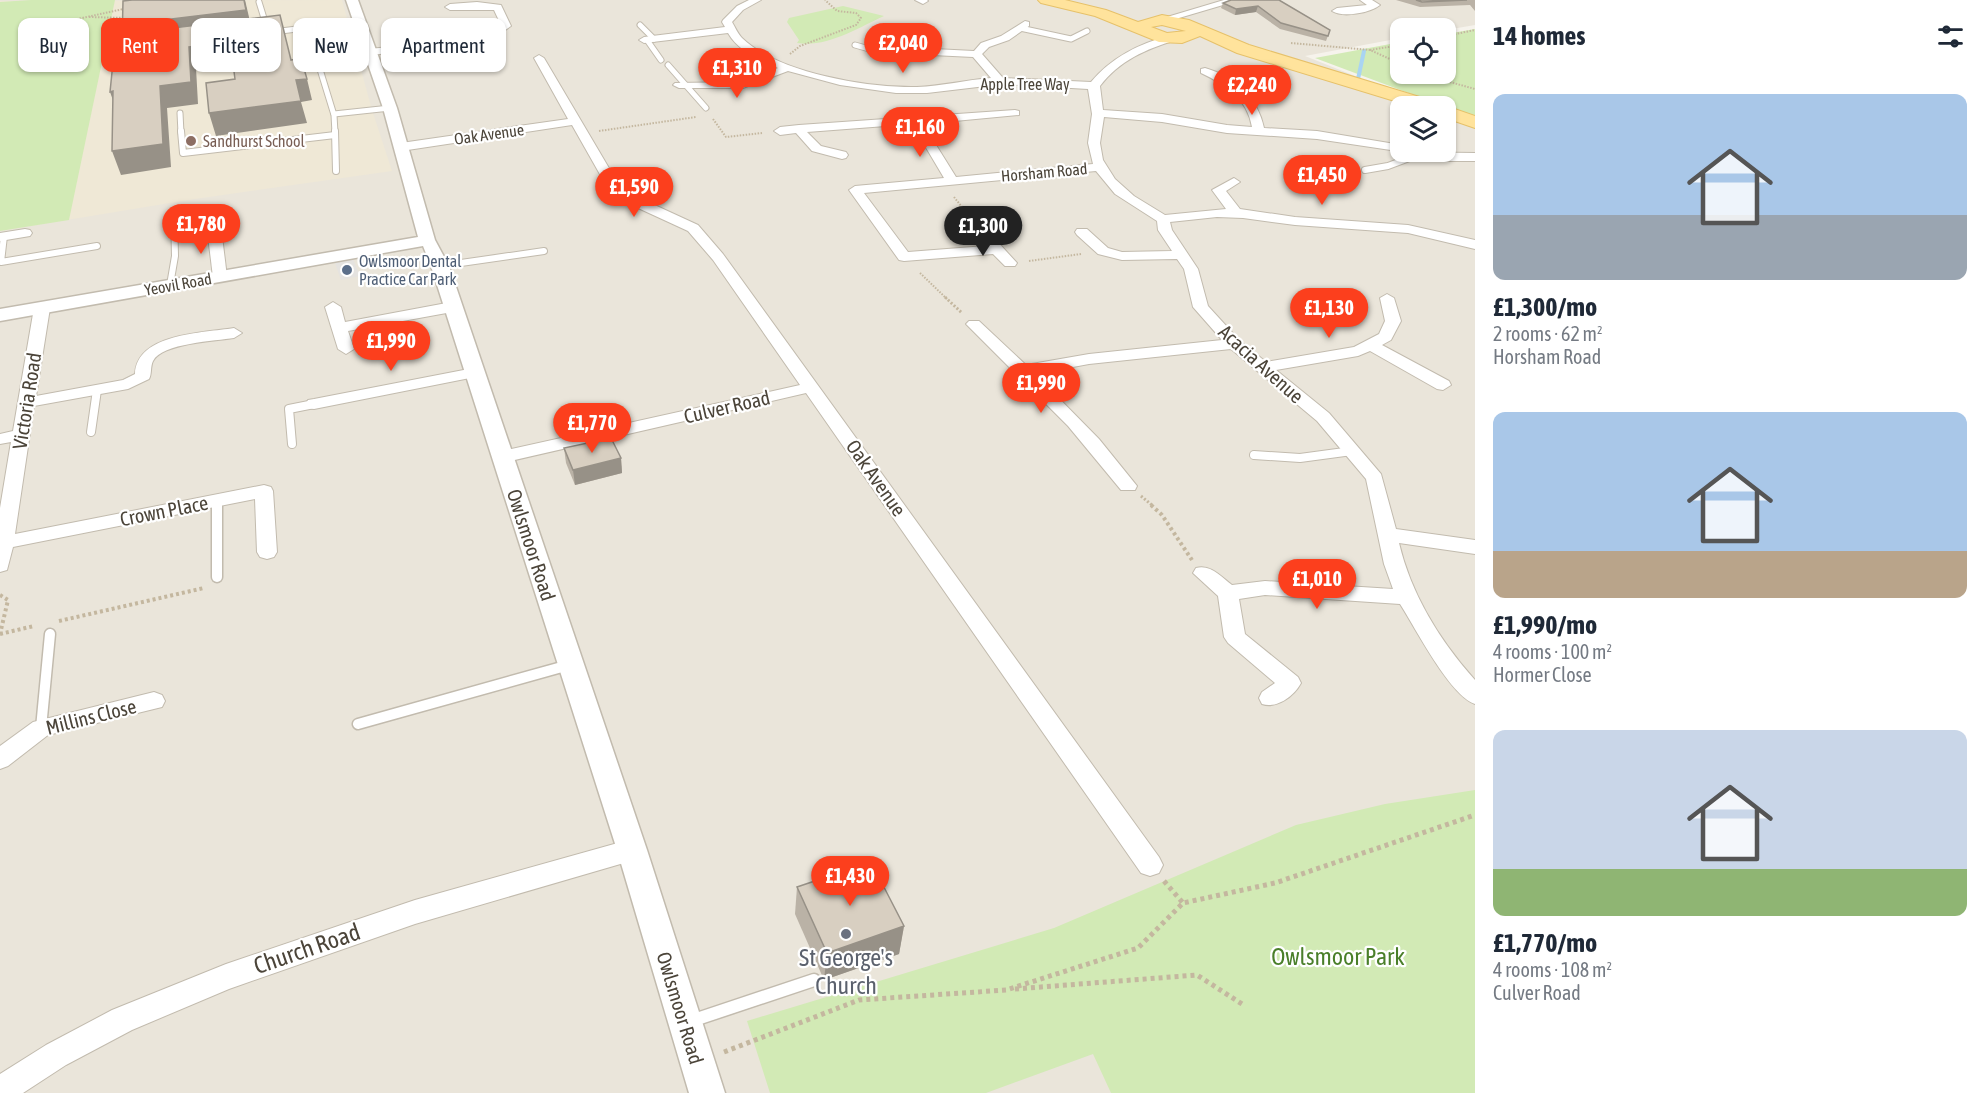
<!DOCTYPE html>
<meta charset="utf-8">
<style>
:root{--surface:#fff;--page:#f2f2f3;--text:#1f2937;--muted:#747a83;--accent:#fc3f1d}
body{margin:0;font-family:"Asap Condensed",sans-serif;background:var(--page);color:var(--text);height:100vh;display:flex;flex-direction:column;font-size:22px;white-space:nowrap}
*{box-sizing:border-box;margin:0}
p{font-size:20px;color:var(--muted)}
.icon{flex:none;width:33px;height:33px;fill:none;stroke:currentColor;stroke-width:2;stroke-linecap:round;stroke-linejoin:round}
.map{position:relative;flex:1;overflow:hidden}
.drawer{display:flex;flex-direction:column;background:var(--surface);width:510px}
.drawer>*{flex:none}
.banner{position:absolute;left:18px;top:18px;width:570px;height:54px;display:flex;gap:12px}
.fabs{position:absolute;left:1390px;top:18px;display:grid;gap:12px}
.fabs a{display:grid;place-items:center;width:66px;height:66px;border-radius:12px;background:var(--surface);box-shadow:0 2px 4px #0004;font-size:30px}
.price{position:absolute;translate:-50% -51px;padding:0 14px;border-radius:21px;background:var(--accent);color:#fff;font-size:20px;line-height:39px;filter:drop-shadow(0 2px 3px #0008)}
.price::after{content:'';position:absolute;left:50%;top:36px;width:18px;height:14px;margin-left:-9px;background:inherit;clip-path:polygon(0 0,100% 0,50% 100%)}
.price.active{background:#222;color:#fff}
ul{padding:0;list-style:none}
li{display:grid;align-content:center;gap:12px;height:318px;padding:0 18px}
li span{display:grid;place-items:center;height:186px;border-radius:12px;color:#555}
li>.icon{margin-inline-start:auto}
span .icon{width:108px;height:108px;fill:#fffc;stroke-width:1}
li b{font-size:26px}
h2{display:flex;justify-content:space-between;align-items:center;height:72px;padding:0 18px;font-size:26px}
.pill{padding:0 21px;border-radius:12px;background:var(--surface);box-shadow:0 2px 4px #0004;font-size:21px;line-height:54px}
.pill.active{background:var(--accent);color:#fff}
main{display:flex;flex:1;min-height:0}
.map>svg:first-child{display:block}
</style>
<main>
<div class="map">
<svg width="1475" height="1093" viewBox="0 0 1475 1093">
<rect width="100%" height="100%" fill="#f6f3ec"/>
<polygon fill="#eae5da" points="0,0 1475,0 1475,25 1446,30 1401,28 1401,38 1305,56 1430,106 1401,106 1401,152 1446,152 1446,113 1475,125 1475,1093 0,1093"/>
<polygon fill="#efe8d6" points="342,0 372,110 392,171 188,200 0,231 0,1"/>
<g fill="#d2eab5">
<polygon points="31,0 115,0 69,220 0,231 0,2"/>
<path d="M843,6L884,16C858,28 826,48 797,43L799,40L787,22L789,18Z"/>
<polygon points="1475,29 1475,118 1315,58 1401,42 1401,74 1446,74 1446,34"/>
<polygon points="1475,790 1475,1093 1111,1093 1093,1054 986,1093 770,1093 747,1021 1054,928 1296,825 1385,804"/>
</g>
<polygon fill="#e5e3e0" points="353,259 360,276 341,280 335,263"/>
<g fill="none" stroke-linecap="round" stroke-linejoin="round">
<polyline stroke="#a9d4f2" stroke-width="4" points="1358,79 1364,51"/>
<defs>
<g id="service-far4">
<polyline points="259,2 267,28"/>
<polyline points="640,25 654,39"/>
<polyline points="307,27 334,115 335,133"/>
<polyline points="1020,28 1071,39 1087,31"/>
<polyline points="273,32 360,21"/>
<polyline points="647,40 661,60"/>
<polyline points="855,45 880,52 908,43"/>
<polyline points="668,65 706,108"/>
<polyline points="180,113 181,133"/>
<polyline points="334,114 390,108"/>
</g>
<g id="service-far3">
<polyline points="181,131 183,153 335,135"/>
<polyline points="335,131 336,171"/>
<polyline points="1365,170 1388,166 1420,154"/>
<polyline points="4,236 1,262 97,246"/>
<polyline points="440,266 544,251"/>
<polyline points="170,285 175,256 174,211"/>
</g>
<g id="service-far2">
<polyline points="91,432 97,390"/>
<polyline points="292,444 289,409 314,404"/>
<polyline points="1254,455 1300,458 1352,451"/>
<polyline points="217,500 217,506"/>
</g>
<g id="service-far1">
<polyline points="217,505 217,577"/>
<polyline points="358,724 569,665"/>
<polyline points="41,728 50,634"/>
</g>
<polyline id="service" points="691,1021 814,980"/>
<g id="minor">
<path d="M749,0H761L743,10L732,22C735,27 738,34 742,38C778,73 868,88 917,87C942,86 966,80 991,78L973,57L932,55L896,39L905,37L934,49L974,51L981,43L1001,36L1025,21L1029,22V26L1009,40L989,47L982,54L1003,78L1091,82C1112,57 1140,43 1172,35L1177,38L1176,40C1146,49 1119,61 1100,86L1103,110L1162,114L1227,125L1252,127C1247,98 1226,85 1201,73V69L1205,68C1234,76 1258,98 1264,128L1317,131L1401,145V152L1475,153V161H1432L1406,155L1404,152L1317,139L1227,133L1162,122L1104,117L1100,143L1103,160L1115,179L1134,196L1165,215L1226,209L1212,190L1234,178L1240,182L1226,191L1240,209L1295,217L1408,225L1475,240V249L1408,233L1295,225L1243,218L1217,217L1170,222L1172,230L1198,269L1208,306L1240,341L1266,362L1354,347L1379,334L1385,321L1380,298L1387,294L1394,298L1401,321L1391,340L1382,345L1449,381L1451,385L1443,390L1437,389L1370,351L1358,356L1276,370L1329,413L1381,474L1396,529L1475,540V554L1399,543C1411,594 1440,641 1475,680V704C1450,696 1415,627 1400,604L1265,595L1239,599L1245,634L1298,677L1301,683C1294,696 1277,709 1262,704L1259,698L1262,692L1275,683L1228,643L1224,637L1218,596L1193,573L1196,568C1211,564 1221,577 1232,585L1265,581L1393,589L1384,564L1366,479L1317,421L1231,349L1089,364L1035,374L1099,439L1137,486L1135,490H1121L1068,426L966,324L969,321H979L1026,365L1089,354L1222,340L1193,307L1184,269L1177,259L1122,260L1098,254L1077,235L1075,232L1077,229H1087L1108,248L1122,252L1172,251L1158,230L1157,221L1115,194L1096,171L864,193L908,252L986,246L972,230L979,226L984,227L1017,263L1015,266H1005L993,254L904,261L899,260L849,190L855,186L944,178L912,124L807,132L821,146L846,152L848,155L846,158L842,159L812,151L796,133L780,135L774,131L780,127L799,125L1015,110L1019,111V115L923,124L956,177L1093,164L1088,143L1092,114L1088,89L1003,84L927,93H896L840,85L788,71L743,88H679L673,85L675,83L742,82L778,68C760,60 738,51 728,33L644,43L639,40L644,37L725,27L722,22L723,20L737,6Z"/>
<polygon points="915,0 927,0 928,1 923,4"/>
<polygon points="1224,0 1240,0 1162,23 1157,20"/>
<path d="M1360,0H1372L1380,5C1370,13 1343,18 1332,11L1337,8L1367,5Z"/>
<polygon points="477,2 501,5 511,26 485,44 369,55 364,52 369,49 482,38 501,25 494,10 450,10 445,7 450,4"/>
<polygon points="539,55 544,58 616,180 635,196 698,225 723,254 1159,857 1163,865 1159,873 1150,876 1141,873 806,393 502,463 496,461 493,457 496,453 502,451 800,385 713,260 688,231 625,202 606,185 572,125 401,151 395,147 401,143 568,119 534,58"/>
<polygon points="214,224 221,228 227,277 220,281 213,277 207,228"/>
<polygon points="25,229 30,230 32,233 30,236 0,241 0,233"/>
<polygon points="333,302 341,307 345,322 452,302 460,307 452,312 348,331 354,349 346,354 338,349 325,307"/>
<path d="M42,303L50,308L36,396L123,380L135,374C137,333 203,333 234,328L242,333L234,338C216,341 162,343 153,361C150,367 152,374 149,379L128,389L34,406L15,534L264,485L271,487L273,491L277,552L274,557L267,559L260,557L257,552L255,499L13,547L7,570L0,572V508L11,442L0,444V434L13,431L34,308Z"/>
<polygon points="474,368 482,373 480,376 314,409 308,408 306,404 308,400 314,399"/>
<polygon points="154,692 162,695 165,701 162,707 48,735 8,766 0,769 0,746 33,722"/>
<polygon points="632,839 641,842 645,850 641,858 415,924 229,989 132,1030 66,1065 23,1093 0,1093 0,1074 46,1045 112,1010 226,964 415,900"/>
</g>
<polygon id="tertiary" points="346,0 358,0 397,108 435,240 449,266 647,850 725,1093 689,1093 617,850 431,266 423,246 0,321 0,309 418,237 383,108"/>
<g id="primary">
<path d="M1038,0H1065L1106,10L1138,22L1162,15L1189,20L1249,45L1436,102L1438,106H1411L1237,53L1200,36L1182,43L1159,42L1095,16L1041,3ZM1162,25L1186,31L1167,33L1151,27Z"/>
<polygon points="1446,106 1475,116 1475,128 1446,118"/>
</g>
</defs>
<use href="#service-far4" stroke="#c2bbae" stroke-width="7"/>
<use href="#service-far3" stroke="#c2bbae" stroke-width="8"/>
<use href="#service-far2" stroke="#c2bbae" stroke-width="10"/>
<use href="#service-far1" stroke="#c2bbae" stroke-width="13"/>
<use href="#service" stroke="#c2bbae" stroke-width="15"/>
<use href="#minor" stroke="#c2bbae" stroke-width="2"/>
<use href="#tertiary" stroke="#c2bbae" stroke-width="3"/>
<use href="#primary" stroke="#e6c16a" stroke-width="2"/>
<g stroke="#c4b79f" stroke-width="2" stroke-dasharray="1.5 1.5" stroke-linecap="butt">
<polyline points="89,17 127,18"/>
<polyline points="59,23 128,8"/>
<polyline points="1446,36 1475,30"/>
<polyline points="1291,43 1370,50 1401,64"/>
<polyline points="1370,50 1401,45"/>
<polyline points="790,54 800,46 856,25 861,18 856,13 837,11 825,0"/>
<polyline points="1421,74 1475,89"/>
<polyline points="713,119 726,137 762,133"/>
<polyline points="599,131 696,117"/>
<polyline points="954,197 970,217"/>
<polyline points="1029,261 1081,254"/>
<polyline points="920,273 947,299"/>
</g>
<g stroke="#c4b79f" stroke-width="3" stroke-dasharray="2 2" stroke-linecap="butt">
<polyline points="945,297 962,313"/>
<polyline points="1141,496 1153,506"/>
</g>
<g stroke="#c4b79f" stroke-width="4" stroke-dasharray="3 3" stroke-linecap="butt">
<polyline points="1151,505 1162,515 1192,560"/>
<polyline points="0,595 8,600 0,634"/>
<polyline points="59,621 204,588"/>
<polyline points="0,634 34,626"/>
</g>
<g stroke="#c4b79f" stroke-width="5" stroke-dasharray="4 4" stroke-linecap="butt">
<polyline points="1164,881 1183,903"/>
<polyline points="1015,989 1197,975 1242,1004"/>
<polyline points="724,1052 859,1000 1006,990 1138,948 1183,903 1275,883 1475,815"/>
</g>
<use href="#service-far4" stroke="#fff" stroke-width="5"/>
<use href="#service-far3" stroke="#fff" stroke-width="6"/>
<use href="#service-far2" stroke="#fff" stroke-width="8"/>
<use href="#service-far1" stroke="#fff" stroke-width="10"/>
<use href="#service" stroke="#fff" stroke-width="12"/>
<use href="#minor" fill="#fff" fill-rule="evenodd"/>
<use href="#tertiary" fill="#fff" fill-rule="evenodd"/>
<use href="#primary" fill="#ffe39c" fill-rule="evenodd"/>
</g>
<g fill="#bab2a6">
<polygon points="1279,0 1330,30 1326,41 1280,29 1256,12 1235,15 1221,8 1223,3"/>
<polygon points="1396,0 1475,0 1475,11 1470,5 1420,7"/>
<polygon points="564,448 621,458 622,473 575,485 566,463"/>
<polygon points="797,887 904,926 899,954 824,980 795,914"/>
</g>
<g fill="#979187">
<polygon points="245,0 252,30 161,41 151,28 151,23 155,21"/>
<polygon points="1258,6 1256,12 1235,15 1236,9"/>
<polygon points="230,42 236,63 196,68 198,104 167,108 171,167 121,175 112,151 189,47"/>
<polygon points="307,79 312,100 301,102 307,123 216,136 209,113 296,80"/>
<polygon points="113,91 118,114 110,92"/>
<polygon points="621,458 622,473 575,485 573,470"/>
<polygon points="904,926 899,954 824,980 827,953"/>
</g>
<g fill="#d8cfc1" stroke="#979187" stroke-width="1.5">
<polygon points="132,0 244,0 246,10 155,21 151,23 151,28 156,30 280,15 291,60 301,58 307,79 296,80 301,101 209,113 206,83 235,79 230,42 189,47 191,82 160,86 163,144 112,151 113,91 110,92 115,43 122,43 123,1"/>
<polygon points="1231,0 1279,0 1330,30 1328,36 1281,23 1258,6 1236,9 1223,3"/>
<polygon points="1416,0 1467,0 1422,2"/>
<polygon points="611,438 621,458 573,470 564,448"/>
<polygon points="871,862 904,926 827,953 797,887"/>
</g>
<circle fill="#8d6e63" stroke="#fff" stroke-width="2" cx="191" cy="141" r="6"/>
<circle fill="#5c6f8a" stroke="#fff" stroke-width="2" cx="347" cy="270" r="6"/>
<circle fill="#6b7280" stroke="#fff" stroke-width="2" cx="846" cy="934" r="6"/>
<g text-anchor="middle" stroke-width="4.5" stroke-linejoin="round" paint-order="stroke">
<g font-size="16" fill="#4b4439" stroke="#fff">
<text x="1025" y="90">Apple Tree Way</text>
<text transform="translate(489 134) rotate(-8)" y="6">Oak Avenue</text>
<text transform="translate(1044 172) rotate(-5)" y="6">Horsham Road</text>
<text transform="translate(178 284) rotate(-10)" y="6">Yeovil Road</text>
</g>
<g font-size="16" fill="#785e54" stroke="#fff" text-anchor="start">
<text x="203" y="147">Sandhurst School</text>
</g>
<g font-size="16" fill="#4e5e75" stroke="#fff" text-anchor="start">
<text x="359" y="267">Owlsmoor Dental<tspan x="359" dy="18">Practice Car Park</tspan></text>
</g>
<g font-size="20" fill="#4b4439" stroke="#fff">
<text transform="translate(1261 364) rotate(42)" y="7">Acacia Avenue</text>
<text transform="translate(27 401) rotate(-81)" y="7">Victoria Road</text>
<text transform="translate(727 407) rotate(-13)" y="7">Culver Road</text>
<text transform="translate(876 478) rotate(55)" y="7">Oak Avenue</text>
<text transform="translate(164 511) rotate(-11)" y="7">Crown Place</text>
<text transform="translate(531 545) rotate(72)" y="7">Owlsmoor Road</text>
<text transform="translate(91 717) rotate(-14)" y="7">Millins Close</text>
<text transform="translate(680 1008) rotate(73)" y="7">Owlsmoor Road</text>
</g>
<g font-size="24" fill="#4b4439" stroke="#fff">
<text transform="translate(307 949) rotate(-19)" y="8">Church Road</text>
</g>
<g font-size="24" fill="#4a7f2a" stroke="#fff">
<text x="1338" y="965">Owlsmoor Park</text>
</g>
<g font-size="24" fill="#5b616d" stroke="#fff">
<text x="846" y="966">St George's<tspan x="846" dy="28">Church</tspan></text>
</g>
</g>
</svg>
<div class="fabs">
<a><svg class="icon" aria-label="locate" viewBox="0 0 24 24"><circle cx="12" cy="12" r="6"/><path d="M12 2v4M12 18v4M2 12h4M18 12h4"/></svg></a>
<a><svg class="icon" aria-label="layers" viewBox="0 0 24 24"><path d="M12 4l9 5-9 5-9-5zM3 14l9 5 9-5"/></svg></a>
</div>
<b class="price" style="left:903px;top:74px">£2,040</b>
<b class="price" style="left:737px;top:99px">£1,310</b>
<b class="price" style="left:1252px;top:116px">£2,240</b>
<b class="price" style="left:920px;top:158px">£1,160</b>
<b class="price" style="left:1322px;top:206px">£1,450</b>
<b class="price" style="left:634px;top:218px">£1,590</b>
<b class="price" style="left:201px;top:255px">£1,780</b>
<b class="price active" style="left:983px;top:257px">£1,300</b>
<b class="price" style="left:1329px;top:339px">£1,130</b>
<b class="price" style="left:391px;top:372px">£1,990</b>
<b class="price" style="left:1041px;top:414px">£1,990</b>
<b class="price" style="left:592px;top:454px">£1,770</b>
<b class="price" style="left:1317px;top:610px">£1,010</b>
<b class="price" style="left:850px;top:907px">£1,430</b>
<div class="banner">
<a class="pill">Buy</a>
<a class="pill active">Rent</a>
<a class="pill">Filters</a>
<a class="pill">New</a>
<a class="pill">Apartment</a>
</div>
</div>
<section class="drawer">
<h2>14 homes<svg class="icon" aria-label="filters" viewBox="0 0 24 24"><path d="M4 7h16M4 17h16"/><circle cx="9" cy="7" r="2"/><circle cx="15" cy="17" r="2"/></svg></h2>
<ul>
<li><span style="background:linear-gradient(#a9c7e8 65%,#9aa5b1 0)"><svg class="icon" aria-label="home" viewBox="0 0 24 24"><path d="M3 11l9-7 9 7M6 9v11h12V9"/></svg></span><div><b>£1,300/mo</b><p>2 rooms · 62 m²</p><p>Horsham Road</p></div></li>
<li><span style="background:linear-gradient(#a9c7e8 75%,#b9a48a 0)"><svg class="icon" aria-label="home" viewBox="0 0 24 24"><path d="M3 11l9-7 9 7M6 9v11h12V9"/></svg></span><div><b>£1,990/mo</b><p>4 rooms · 100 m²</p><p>Hormer Close</p></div></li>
<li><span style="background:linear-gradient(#c9d6e8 75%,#8fb573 0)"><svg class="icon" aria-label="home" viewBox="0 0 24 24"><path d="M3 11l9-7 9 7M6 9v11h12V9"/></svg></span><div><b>£1,770/mo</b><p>4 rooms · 108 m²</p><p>Culver Road</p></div></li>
</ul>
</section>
</main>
